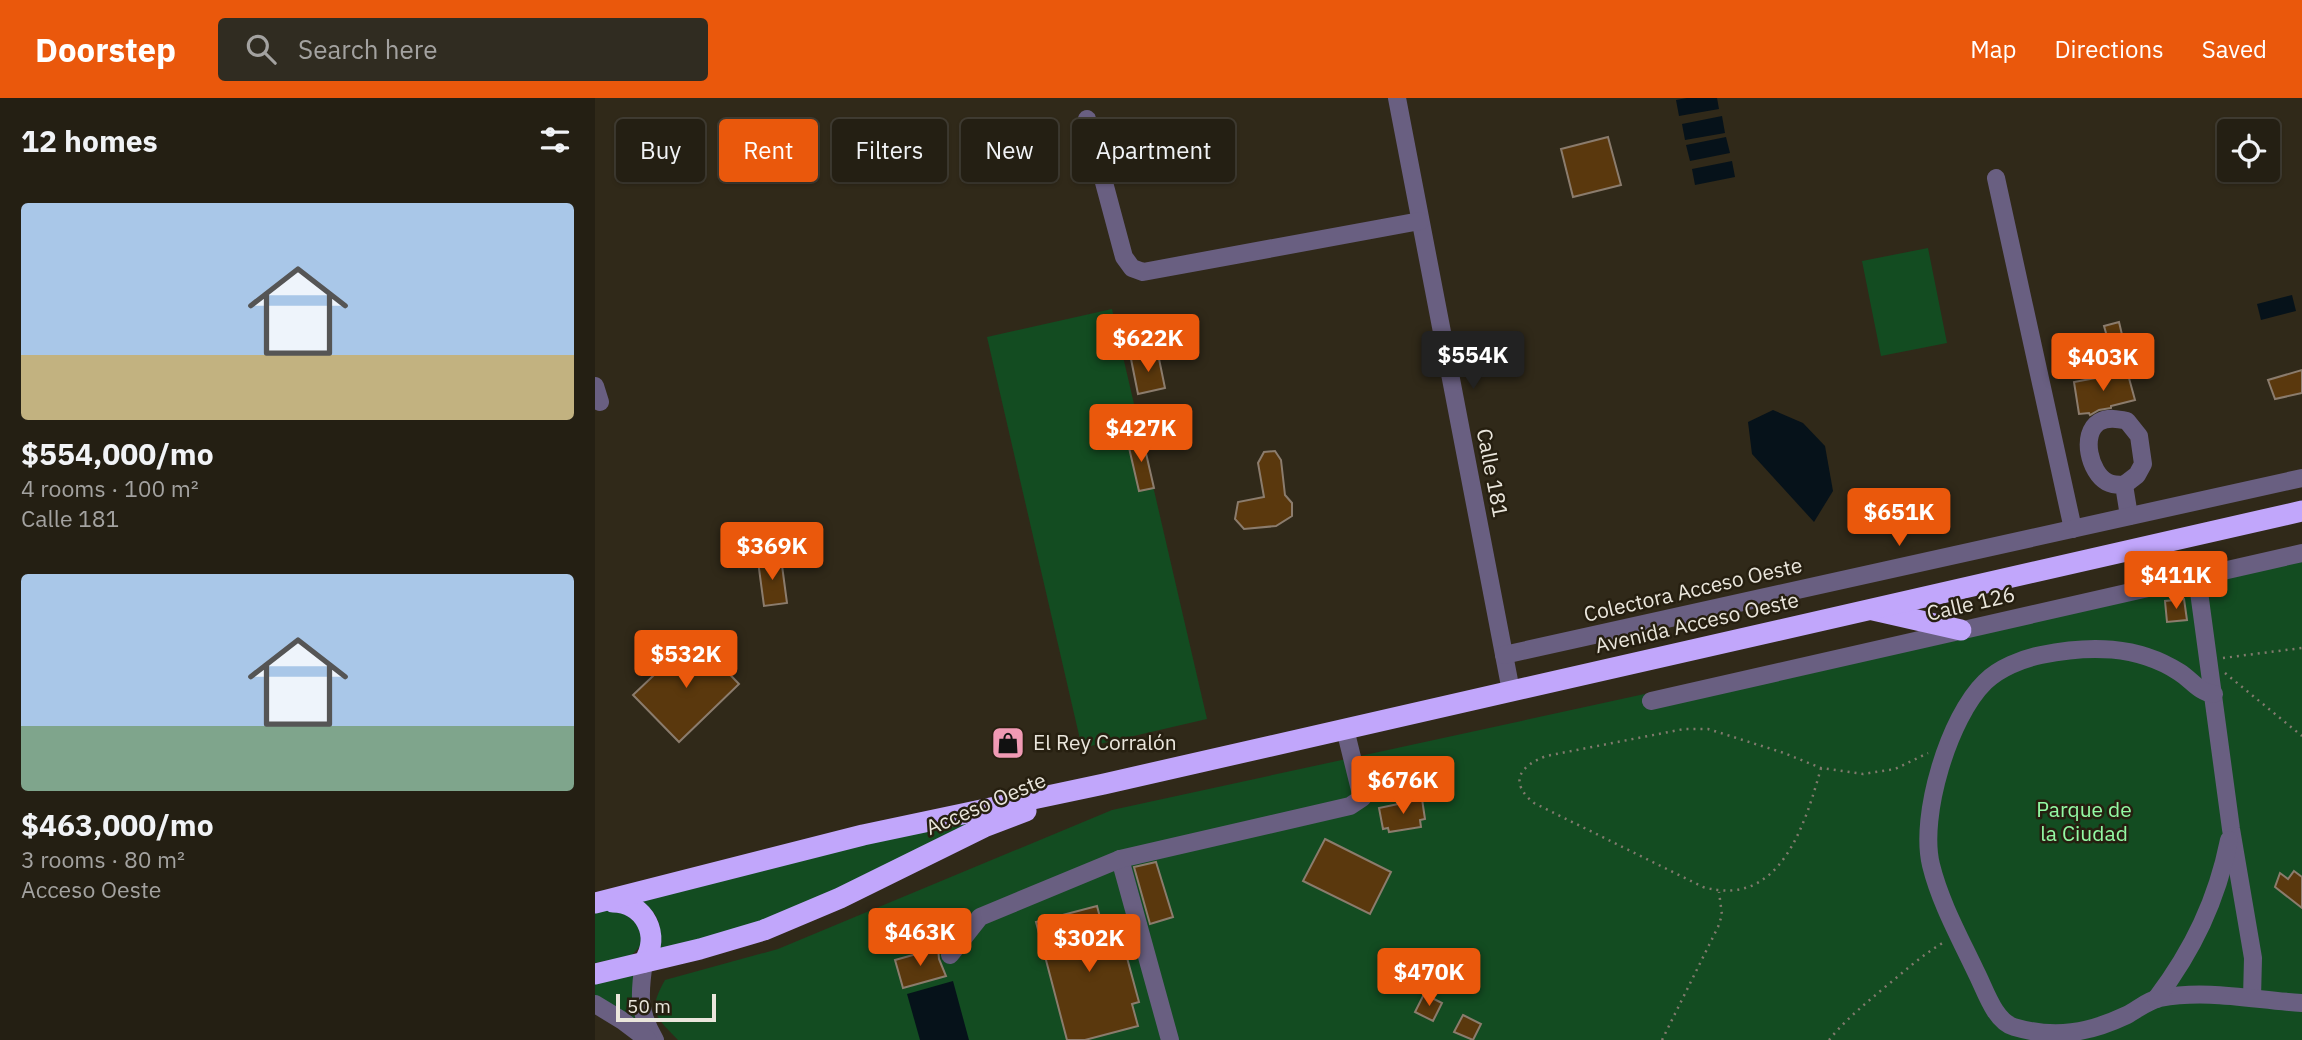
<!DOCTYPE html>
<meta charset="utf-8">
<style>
:root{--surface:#241f13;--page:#302c21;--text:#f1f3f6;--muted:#a3a2a0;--line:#413d33;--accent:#ea580c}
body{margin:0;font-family:"IBM Plex Sans",sans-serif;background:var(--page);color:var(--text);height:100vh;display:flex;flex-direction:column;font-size:26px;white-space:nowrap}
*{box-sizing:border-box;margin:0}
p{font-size:23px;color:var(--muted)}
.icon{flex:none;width:38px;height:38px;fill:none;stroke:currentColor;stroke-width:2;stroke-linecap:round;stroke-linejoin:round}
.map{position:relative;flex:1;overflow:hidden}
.drawer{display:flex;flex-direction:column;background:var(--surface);width:595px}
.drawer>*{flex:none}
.guide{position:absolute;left:21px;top:21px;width:665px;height:63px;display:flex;gap:14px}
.buttons{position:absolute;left:1622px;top:21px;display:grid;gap:14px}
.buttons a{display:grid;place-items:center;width:63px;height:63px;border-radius:7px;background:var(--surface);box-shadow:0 2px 5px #0004,0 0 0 2px var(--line);font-size:35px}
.scale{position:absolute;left:21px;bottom:18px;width:100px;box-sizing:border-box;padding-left:7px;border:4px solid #eae6dc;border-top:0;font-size:19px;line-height:24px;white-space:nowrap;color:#eae6dc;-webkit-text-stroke:5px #261f10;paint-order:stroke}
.price{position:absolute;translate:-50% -60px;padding:0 16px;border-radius:7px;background:var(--accent);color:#fff;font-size:23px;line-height:46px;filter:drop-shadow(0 2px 4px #0008)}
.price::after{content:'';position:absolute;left:50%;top:42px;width:21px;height:16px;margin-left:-10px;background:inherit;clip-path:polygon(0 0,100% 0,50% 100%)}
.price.selected{background:#222;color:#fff}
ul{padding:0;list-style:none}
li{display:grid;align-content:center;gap:14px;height:371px;padding:0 21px}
li span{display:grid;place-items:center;height:217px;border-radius:7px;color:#555}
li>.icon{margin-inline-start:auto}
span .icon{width:126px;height:126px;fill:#fffc;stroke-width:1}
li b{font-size:30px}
h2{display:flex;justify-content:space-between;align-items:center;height:84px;padding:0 21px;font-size:30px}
.pill{padding:0 24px;border-radius:7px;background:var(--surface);box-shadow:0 2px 5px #0004,0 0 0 2px var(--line);font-size:24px;line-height:63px}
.pill.selected{background:var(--accent);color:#fff}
header{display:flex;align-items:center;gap:42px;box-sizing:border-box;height:98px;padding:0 35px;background:var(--accent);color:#fff}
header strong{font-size:33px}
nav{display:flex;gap:38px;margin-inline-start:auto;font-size:24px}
.search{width:490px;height:63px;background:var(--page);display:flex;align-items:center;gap:18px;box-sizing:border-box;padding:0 24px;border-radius:7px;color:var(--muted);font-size:26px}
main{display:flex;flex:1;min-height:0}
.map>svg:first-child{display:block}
</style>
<header>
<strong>Doorstep</strong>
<div class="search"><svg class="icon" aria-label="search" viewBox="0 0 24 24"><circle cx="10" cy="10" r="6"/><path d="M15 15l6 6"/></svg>Search here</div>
<nav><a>Map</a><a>Directions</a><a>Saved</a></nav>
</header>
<main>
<section class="drawer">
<h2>12 homes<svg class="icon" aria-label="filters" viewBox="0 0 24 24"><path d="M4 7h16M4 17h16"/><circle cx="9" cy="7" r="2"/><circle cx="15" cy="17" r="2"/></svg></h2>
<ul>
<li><span style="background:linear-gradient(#a9c7e8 70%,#c2b280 0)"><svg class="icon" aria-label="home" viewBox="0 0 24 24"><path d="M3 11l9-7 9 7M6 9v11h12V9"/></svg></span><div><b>$554,000/mo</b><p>4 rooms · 100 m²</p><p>Calle 181</p></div></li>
<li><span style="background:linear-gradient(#a9c7e8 70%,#7fa58c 0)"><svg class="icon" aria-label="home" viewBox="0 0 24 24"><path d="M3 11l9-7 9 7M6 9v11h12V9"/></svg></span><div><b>$463,000/mo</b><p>3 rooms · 80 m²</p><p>Acceso Oeste</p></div></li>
</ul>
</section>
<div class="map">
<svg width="1707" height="942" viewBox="0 0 1707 942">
<rect width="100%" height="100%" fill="#302919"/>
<g fill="#134c21">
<polygon points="1333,150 1352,245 1286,258 1267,163"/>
<polygon points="517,211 612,621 487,650 392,239"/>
<path d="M1707,453V942H83C60,918 52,914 70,882L183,851L517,712Z"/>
<path d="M391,717L168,827L57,855C59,851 63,845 64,839C68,824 57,807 42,803Z"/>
<polygon points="25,808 46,831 46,847 37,857 0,865 0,811"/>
<polygon points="44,876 44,924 0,902 0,886"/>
</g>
<g fill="#06121a">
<polygon points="1092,0 1122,0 1124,11 1084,18 1081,2"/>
<polygon points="1127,18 1130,35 1090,42 1087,26"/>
<polygon points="1131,39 1135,55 1095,63 1091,47"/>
<polygon points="1137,63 1140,79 1100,87 1097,71"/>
<polygon points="1697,197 1701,213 1666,222 1662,206"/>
<polygon points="1178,312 1208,325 1230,348 1238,393 1219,424 1157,356 1153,324"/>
<polygon points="358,883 374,942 325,942 312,896"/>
</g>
<g fill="#5a380d" stroke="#8b7c6d" stroke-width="2">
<polygon points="1013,39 1026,87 978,99 966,51"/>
<polygon points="1524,224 1529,245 1515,249 1509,228"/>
<polygon points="563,256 570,290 543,296 536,261"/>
<polygon points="1707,272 1707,295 1680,301 1673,282"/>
<polygon points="1532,273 1540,302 1516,308 1516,310 1504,312 1495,317 1494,315 1484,316 1479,284 1517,277"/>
<polygon points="547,338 559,390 544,393 532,341"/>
<polygon points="680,353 686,362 690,397 697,405 697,418 681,428 649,431 640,421 643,404 669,399 663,365 669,354"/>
<polygon points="186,460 192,505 169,508 163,463"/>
<polygon points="1589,501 1592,522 1572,524 1570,503"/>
<polygon points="99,539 144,586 84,644 38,597"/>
<polygon points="827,701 830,721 825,722 826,729 794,734 793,730 788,731 784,710"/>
<polygon points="730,741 796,774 775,816 708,783"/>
<polygon points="561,764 578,819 555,826 539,769"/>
<polygon points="1699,773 1707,779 1707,810 1680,789 1685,775 1693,781"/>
<polygon points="502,808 506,823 521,819 544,904 537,906 543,928 490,942 472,942 441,824"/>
<polygon points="343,850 344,861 351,878 308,890 300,862"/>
<polygon points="829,896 847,905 838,923 820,914"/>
<polygon points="868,917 886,926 878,942 859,934"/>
</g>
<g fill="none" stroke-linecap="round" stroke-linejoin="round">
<g stroke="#807a6d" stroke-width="2.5" stroke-dasharray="2 5" stroke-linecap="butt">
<polyline points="1628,560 1707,550"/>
<polyline points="1630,575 1707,638"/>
<path d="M1226,670C1210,727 1185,811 1108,789L939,705C913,684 925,668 951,658L1089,631H1113L1189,655L1226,670L1268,676L1300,671L1333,655"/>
<polyline points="1067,942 1123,829 1127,817 1124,794"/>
<path d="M1234,942C1250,922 1270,906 1290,889C1310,873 1328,856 1351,843"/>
</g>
<g stroke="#695f81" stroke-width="18">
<polyline points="802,0 916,593"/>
<polyline points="492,21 529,159 537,170 548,174 825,123"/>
<polyline points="1401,80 1478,431"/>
<polyline points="0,288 5,304"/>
<path d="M1529,387C1523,387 1517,387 1512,384C1495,375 1485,336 1504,324C1513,319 1523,321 1532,323L1544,338L1548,366L1542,377L1529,387L1534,418"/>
<polyline points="1602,479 1636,731 1658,860 1657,900"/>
<polyline points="909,557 1707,380"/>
<path d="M1619,596C1603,594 1597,582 1584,574C1542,547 1494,547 1446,557C1427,561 1404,570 1390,584C1354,619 1324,718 1336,767C1345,804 1365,840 1381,874C1390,891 1399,923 1419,929C1460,941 1494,935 1532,917C1542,912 1553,902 1565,900C1612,891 1659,902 1707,905"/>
<polyline points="1056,603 1707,455"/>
<polyline points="525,761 575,942"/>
<polyline points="355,857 385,819 525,761 755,708 767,700 750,631"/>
<path d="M49,864C44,897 43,913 60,942"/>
<path d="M1561,901C1598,852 1622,802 1634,742"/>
<polyline points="0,906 28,923 53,942"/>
</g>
<g stroke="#c1a6fb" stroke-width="21">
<polyline points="1278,512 1366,532"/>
<path d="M18,804C50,805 66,837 49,864"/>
<polyline points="0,805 268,737 509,686 1707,413"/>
<polyline points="0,876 105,851 169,832 245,800 389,729 431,713"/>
</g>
</g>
<defs>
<symbol id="shop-square" viewBox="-11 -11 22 22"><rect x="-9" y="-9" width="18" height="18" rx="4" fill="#f09ab4" stroke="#261f10"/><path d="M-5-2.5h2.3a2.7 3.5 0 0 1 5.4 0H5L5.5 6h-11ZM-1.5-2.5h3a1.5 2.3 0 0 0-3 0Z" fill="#111"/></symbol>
</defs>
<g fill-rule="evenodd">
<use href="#shop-square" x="394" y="626" width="38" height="38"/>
</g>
<g text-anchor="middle" stroke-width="5" stroke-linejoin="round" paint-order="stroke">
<g font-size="21" fill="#eae6dc" stroke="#261f10">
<text transform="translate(897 375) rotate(79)" y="7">Calle 181</text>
<text transform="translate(1098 492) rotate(-13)" y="7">Colectora Acceso Oeste</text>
<text transform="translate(1376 506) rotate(-13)" y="7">Calle 126</text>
<text transform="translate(1102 525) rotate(-13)" y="7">Avenida Acceso Oeste</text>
<text transform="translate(391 706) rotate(-23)" y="7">Acceso Oeste</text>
</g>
<g font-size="21" fill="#eae6dc" stroke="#261f10" text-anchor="start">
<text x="438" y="652">El Rey Corralón</text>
</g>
<g font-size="21" fill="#93faa4" stroke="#261f10">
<text x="1489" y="719">Parque de<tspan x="1489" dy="24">la Ciudad</tspan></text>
</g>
</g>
</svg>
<div class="buttons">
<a><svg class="icon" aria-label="locate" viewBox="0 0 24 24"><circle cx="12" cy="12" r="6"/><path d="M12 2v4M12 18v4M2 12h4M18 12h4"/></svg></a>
</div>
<div class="scale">50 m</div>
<b class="price" style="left:553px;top:276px">$622K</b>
<b class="price selected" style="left:878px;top:293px">$554K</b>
<b class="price" style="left:1508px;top:295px">$403K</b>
<b class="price" style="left:546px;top:366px">$427K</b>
<b class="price" style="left:1304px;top:450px">$651K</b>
<b class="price" style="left:177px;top:484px">$369K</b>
<b class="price" style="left:1581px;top:513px">$411K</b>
<b class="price" style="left:91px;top:592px">$532K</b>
<b class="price" style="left:808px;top:718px">$676K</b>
<b class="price" style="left:325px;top:870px">$463K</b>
<b class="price" style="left:494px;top:876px">$302K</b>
<b class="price" style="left:834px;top:910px">$470K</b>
<div class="guide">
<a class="pill">Buy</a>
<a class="pill selected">Rent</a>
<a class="pill">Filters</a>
<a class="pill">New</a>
<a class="pill">Apartment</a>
</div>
</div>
</main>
